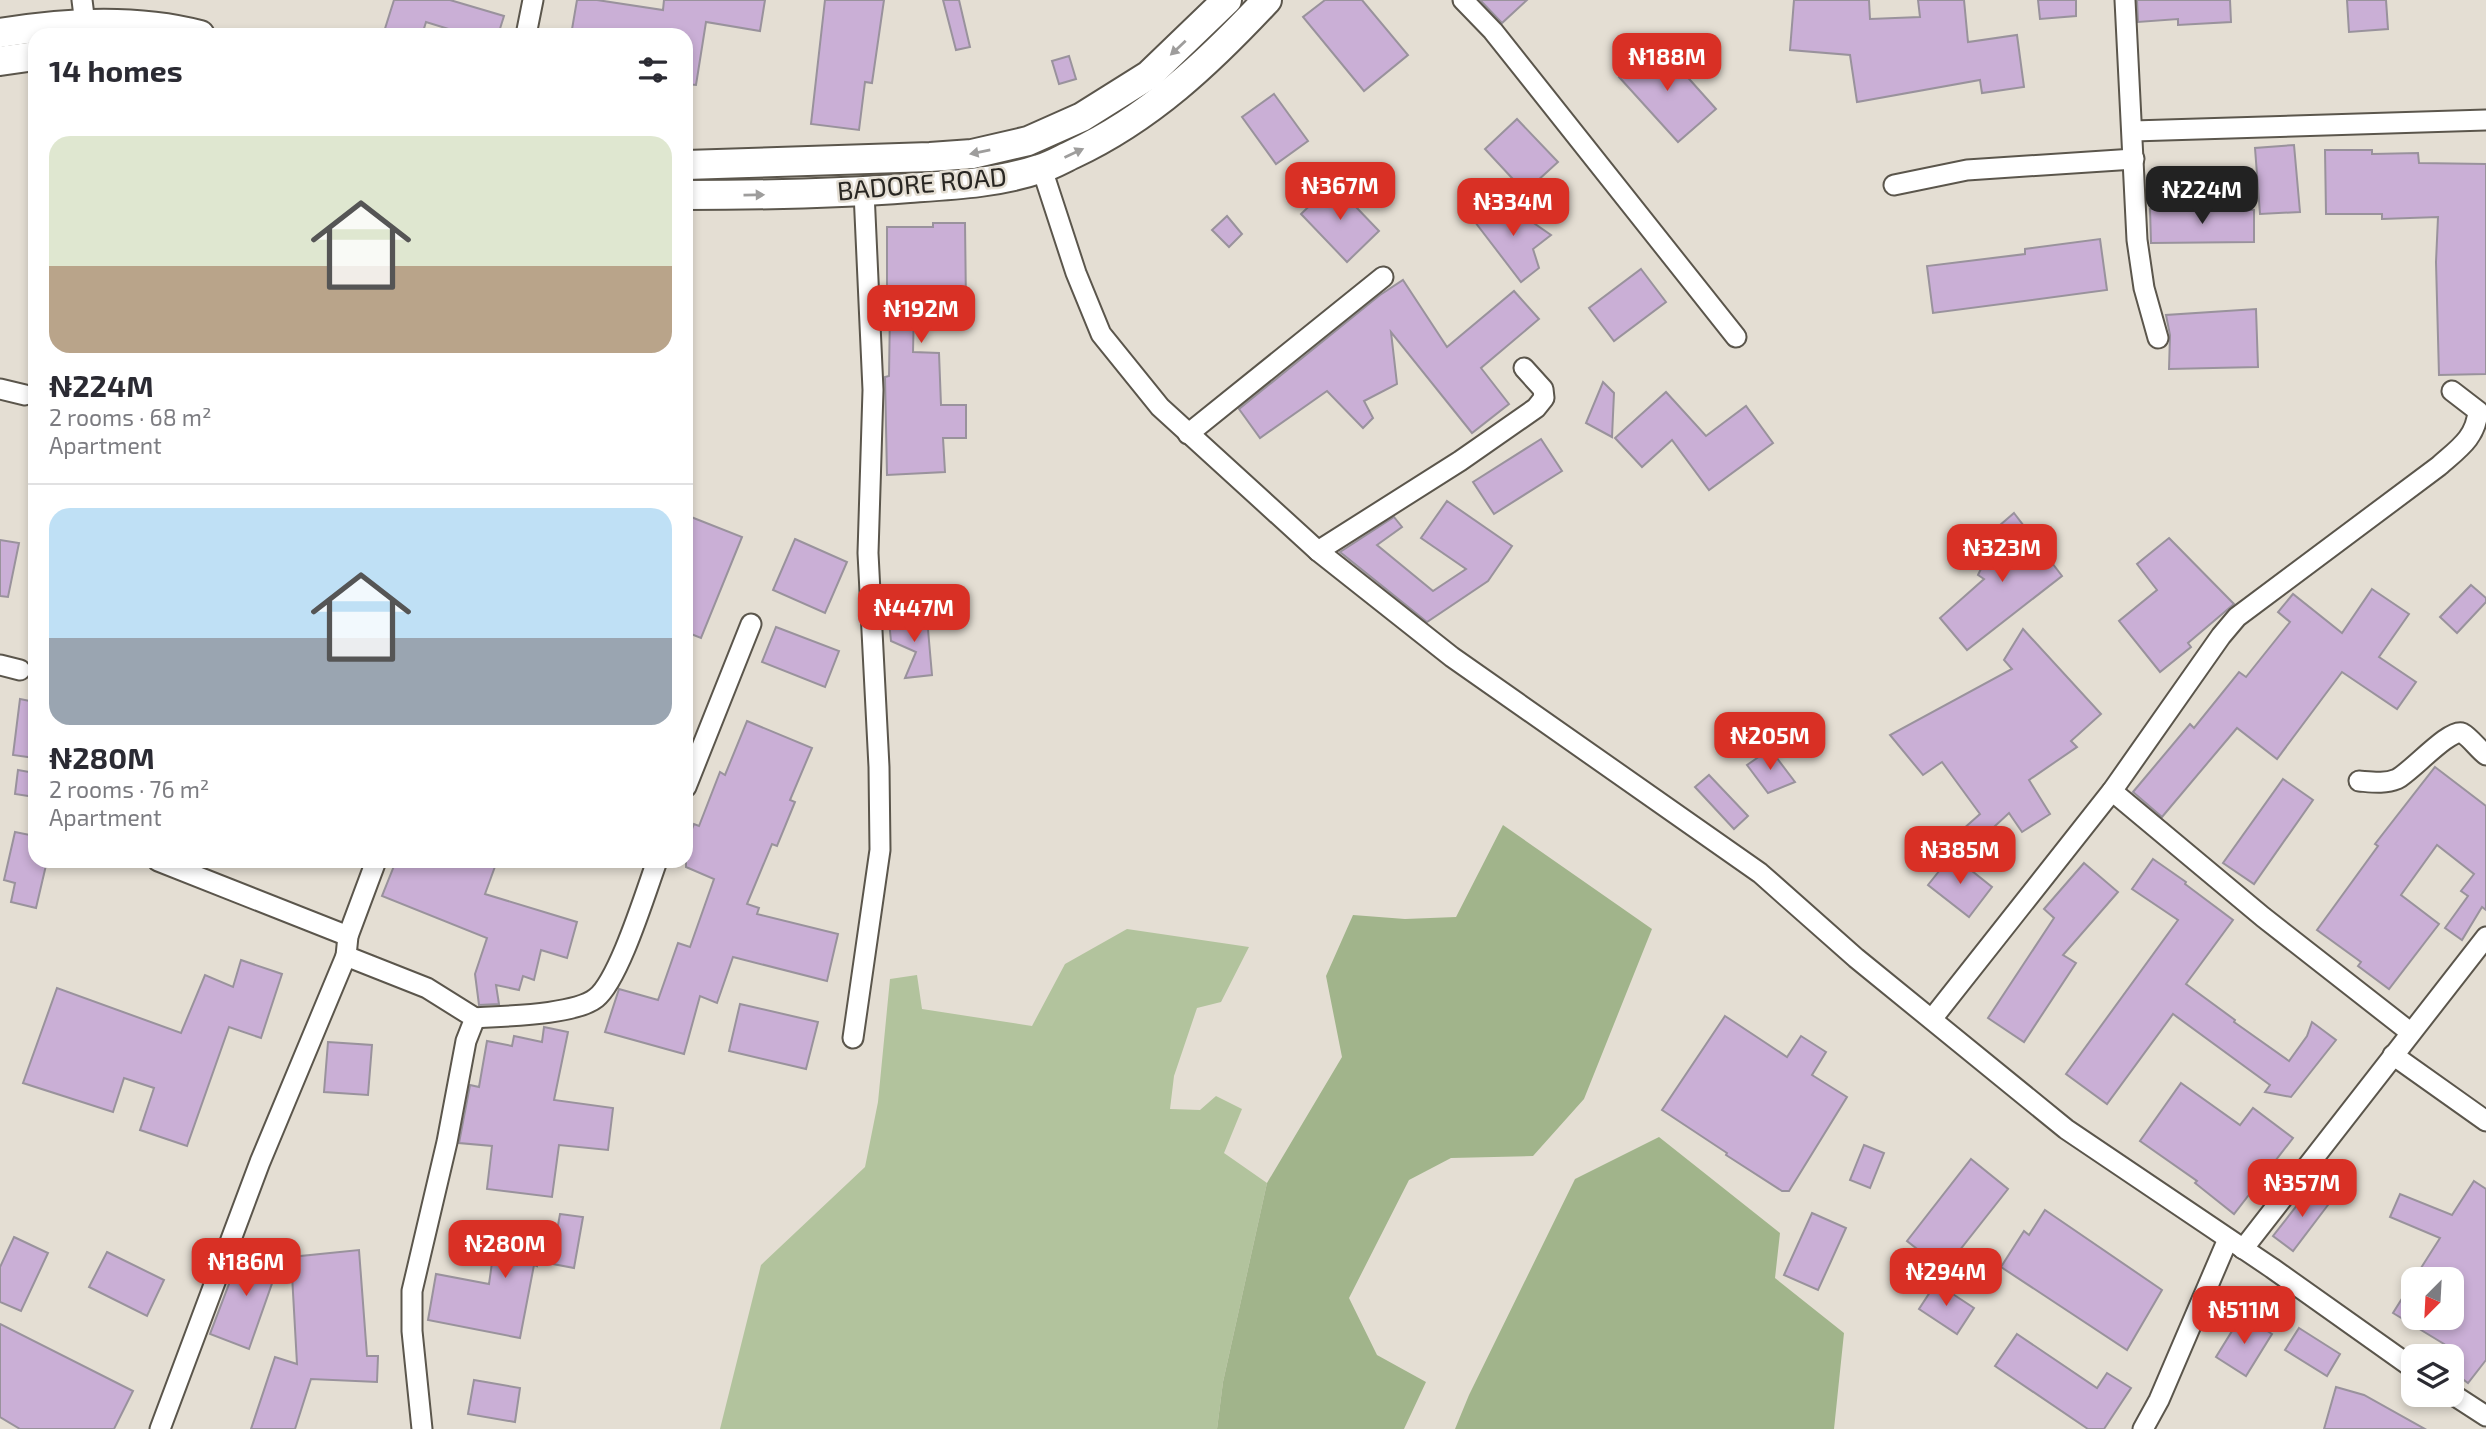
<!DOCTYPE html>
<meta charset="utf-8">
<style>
:root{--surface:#fff;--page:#f7f7f7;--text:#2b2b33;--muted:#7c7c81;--line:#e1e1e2;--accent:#d93025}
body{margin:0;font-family:"Exo 2",sans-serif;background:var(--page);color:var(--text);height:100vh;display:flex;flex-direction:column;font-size:26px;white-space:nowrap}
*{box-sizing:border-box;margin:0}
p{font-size:23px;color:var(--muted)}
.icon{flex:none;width:38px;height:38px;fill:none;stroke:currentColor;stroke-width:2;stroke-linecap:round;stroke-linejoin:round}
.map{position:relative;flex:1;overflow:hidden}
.sheet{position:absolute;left:28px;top:28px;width:665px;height:840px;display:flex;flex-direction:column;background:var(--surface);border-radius:21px;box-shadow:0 4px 10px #0003}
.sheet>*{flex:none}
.needle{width:46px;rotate:204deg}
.tools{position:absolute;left:2401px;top:1267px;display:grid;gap:14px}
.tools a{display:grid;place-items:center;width:63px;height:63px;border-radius:14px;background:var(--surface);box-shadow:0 4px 10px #0003;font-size:35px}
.price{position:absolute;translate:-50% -60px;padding:0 16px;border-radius:14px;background:var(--accent);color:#fff;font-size:23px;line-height:46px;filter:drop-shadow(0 2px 4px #0008)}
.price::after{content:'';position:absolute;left:50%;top:42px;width:21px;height:16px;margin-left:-10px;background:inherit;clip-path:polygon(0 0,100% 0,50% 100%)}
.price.on{background:#222;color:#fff}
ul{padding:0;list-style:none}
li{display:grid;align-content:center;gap:14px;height:371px;padding:0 21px}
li+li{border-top:2px solid var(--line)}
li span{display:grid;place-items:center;height:217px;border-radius:21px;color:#555}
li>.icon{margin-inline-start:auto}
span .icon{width:126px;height:126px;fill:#fffc;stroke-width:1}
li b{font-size:30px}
h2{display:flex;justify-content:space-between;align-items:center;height:84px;padding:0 21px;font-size:30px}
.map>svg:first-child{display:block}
</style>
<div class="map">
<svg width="2486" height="1429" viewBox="0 0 2486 1429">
<rect width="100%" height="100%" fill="#e4ded3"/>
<polygon fill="#b2c39d" points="1127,929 1249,947 1221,1002 1197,1008 1174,1076 1170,1109 1200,1110 1216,1096 1242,1109 1224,1153 1267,1183 1223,1382 1217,1429 720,1429 761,1265 865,1167 878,1102 890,979 917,975 922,1009 1032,1026 1065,964"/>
<g fill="#a1b48b">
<polygon points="1503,825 1652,929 1584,1099 1533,1156 1451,1158 1409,1180 1349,1298 1377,1355 1426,1382 1404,1429 1217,1429 1223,1382 1267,1183 1342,1057 1326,976 1353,915 1405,919 1456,917"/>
<polygon points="1659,1137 1780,1233 1775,1278 1844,1333 1834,1429 1455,1429 1469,1395 1575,1179"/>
</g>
<g fill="#caafd6" stroke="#99929c" stroke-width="2">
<polygon points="394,0 450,0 504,16 498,35 468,35 426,22 422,35 383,35"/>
<polygon points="577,0 597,0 663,10 664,0 765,0 760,31 706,22 696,85 686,84 686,35 571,35"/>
<polygon points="825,0 884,0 872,83 865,82 859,130 811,124"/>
<polygon points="943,0 959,0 970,47 956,50"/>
<polygon points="1325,0 1362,0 1408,55 1364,91 1303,17"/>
<polygon points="1480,0 1527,0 1502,23"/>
<polygon points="1794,0 1869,0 1870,19 1920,17 1918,0 1964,0 1968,42 2017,35 2024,87 1982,93 1980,80 1857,102 1850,55 1790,50"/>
<polygon points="2038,0 2076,0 2076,16 2040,19"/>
<polygon points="2137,0 2230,0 2231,22 2178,25 2178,19 2138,22"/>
<polygon points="2347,0 2386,0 2388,29 2349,32"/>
<polygon points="1657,43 1716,109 1678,142 1619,77"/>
<polygon points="1069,56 1076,79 1059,84 1052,61"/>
<polygon points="1274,94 1308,141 1276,164 1242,117"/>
<polygon points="1517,119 1558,162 1525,192 1485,149"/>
<polygon points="2294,145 2300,212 2260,214 2255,148"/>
<polygon points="2325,150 2372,150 2372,154 2418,153 2419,163 2486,164 2486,374 2439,375 2436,262 2438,217 2382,219 2382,214 2326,214"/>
<polygon points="1333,183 1379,231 1347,262 1301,214"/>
<polygon points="1502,201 1551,235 1533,249 1539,268 1521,282 1475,222"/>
<polygon points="2203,208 2254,210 2254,242 2151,243 2150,209"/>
<polygon points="1227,216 1242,234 1229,247 1212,230"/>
<polygon points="933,223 965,223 966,306 920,306 920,309 914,309 913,352 939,353 941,405 966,405 966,438 943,438 945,472 887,475 885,377 889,376 890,309 887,309 887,227 933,227"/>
<polygon points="2100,239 2107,290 1933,313 1927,266 2025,254 2025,249"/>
<polygon points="1641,269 1666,302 1614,341 1589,308"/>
<polygon points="1403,280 1447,347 1514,291 1539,319 1481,368 1509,404 1472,433 1391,332 1397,384 1364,401 1373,418 1363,428 1327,391 1260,438 1239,409 1380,295"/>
<polygon points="2256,309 2258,367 2169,369 2170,335 2166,315"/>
<polygon points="1603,382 1614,393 1612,437 1586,423"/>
<polygon points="1666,392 1706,436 1746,406 1773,443 1709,490 1672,440 1642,467 1615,438"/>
<polygon points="1541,439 1562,471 1494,514 1473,482"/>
<polygon points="1447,501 1512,546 1488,581 1427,622 1340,552 1394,517 1402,527 1377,545 1433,591 1466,569 1421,538"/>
<polygon points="2014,513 2062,576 1967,650 1940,618 1984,579 1978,575 1997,536 1992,532"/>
<polygon points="686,515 742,537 701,638 686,632"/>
<polygon points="2169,538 2234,604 2188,643 2191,647 2160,672 2119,621 2157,590 2137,564"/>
<polygon points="795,539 847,562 825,613 773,590"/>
<polygon points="0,540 19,543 8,597 0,596"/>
<polygon points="2471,585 2486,598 2486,602 2457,633 2440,617"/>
<polygon points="2372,589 2409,614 2379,657 2416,682 2397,709 2342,672 2277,759 2237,728 2162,817 2133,792 2190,724 2194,728 2239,672 2246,677 2290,622 2278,612 2293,594 2342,633"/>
<polygon points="927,618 932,675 905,678 916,652 891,641 889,621"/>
<polygon points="776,627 839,651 825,687 762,662"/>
<polygon points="2023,629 2101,714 2071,741 2077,747 2029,780 2050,814 2022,832 2009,813 1966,853 1953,838 1980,814 1942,762 1923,775 1890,735 2012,669 2004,660"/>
<polygon points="20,699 35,702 35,758 13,755"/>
<polygon points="747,721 812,748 790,800 795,802 777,846 772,844 747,904 759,908 757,914 838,934 827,981 733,957 717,1003 700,996 684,1054 605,1032 619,989 658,1000 678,943 690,947 714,879 686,867 686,844 694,824 699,826 720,772 725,775"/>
<polygon points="1770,749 1795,782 1768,793 1747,765"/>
<polygon points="2435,767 2486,806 2486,910 2482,907 2462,940 2445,928 2468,896 2461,891 2474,874 2437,845 2401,895 2439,924 2389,989 2358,966 2361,962 2317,930 2378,846 2375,844"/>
<polygon points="18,770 35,773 35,797 15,794"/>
<polygon points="1709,775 1748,816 1734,829 1695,787"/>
<polygon points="2283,779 2313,800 2254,884 2223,863"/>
<polygon points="15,832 35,836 35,861 47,861 36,908 11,902 15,883 4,880"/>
<polygon points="1952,855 1992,887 1969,917 1928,885"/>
<polygon points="2153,859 2186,882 2185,884 2233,920 2186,984 2235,1020 2234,1022 2289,1061 2307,1036 2312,1022 2336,1040 2291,1097 2265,1092 2270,1085 2173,1014 2107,1104 2066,1074 2178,920 2132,889"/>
<polygon points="396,861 497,861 485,894 577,922 567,958 541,950 534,980 523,976 519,990 496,985 499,1004 479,1005 475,974 487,938 382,896"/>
<polygon points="2084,863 2118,892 2063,955 2076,963 2024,1042 1988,1018 2054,918 2044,909"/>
<polygon points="241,960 282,974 261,1038 229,1027 187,1146 140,1130 154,1088 124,1078 113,1112 23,1083 57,988 181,1033 205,975 233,987"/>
<polygon points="740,1004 818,1022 806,1069 729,1051"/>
<polygon points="1725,1016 1787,1057 1801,1036 1826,1052 1812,1075 1847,1097 1789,1191 1782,1191 1726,1155 1727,1153 1662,1110"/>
<polygon points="544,1027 568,1032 554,1100 613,1108 608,1150 559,1145 552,1197 487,1189 492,1146 459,1143 470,1085 479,1087 487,1041 512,1046 514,1036 542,1042"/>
<polygon points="328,1042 372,1045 368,1095 324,1092"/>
<polygon points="2181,1083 2240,1125 2253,1108 2293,1138 2234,1214 2195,1183 2197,1181 2140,1141"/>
<polygon points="1864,1145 1884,1153 1870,1188 1850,1180"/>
<polygon points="1971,1159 2008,1189 1944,1270 1907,1241"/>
<polygon points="2474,1181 2486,1189 2486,1360 2468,1383 2452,1371 2452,1356 2435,1356 2444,1344 2393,1313 2413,1281 2413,1318 2452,1318 2452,1279 2414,1279 2440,1238 2390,1217 2400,1194 2452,1215"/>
<polygon points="2312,1186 2331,1201 2293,1251 2273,1236"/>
<polygon points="2045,1210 2162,1290 2127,1350 2001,1267 2024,1231 2029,1235"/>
<polygon points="1812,1213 1846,1228 1818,1290 1784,1275"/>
<polygon points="560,1214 583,1217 574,1268 537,1261 537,1266 534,1265 520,1338 428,1320 436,1274 489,1284 497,1227 556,1236"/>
<polygon points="14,1237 48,1253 21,1311 0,1302 0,1267"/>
<polygon points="261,1249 281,1258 249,1349 210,1334 240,1255"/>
<polygon points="359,1250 367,1356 378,1356 377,1382 311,1379 295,1429 251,1429 275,1357 297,1364 291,1257"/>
<polygon points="107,1252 164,1280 147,1316 89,1287"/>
<polygon points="1936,1283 1974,1308 1957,1334 1919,1309"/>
<polygon points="2242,1315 2272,1334 2246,1376 2216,1357"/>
<polygon points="0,1324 133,1391 114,1429 20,1429 0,1417"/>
<polygon points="2299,1328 2340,1354 2327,1376 2285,1350"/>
<polygon points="2017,1334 2097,1388 2107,1373 2131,1388 2104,1429 2088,1429 1995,1366"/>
<polygon points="474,1380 520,1388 515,1422 468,1414"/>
<polygon points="2336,1387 2364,1395 2425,1429 2324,1429"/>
</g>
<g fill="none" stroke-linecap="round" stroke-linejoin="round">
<defs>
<g id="street">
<polyline points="82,0 85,24"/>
<polyline points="1463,0 1493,31 1736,337"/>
<polyline points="2125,0 2137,240 2144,288 2158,338"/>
<polyline points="526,35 533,0"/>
<polyline points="2133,131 2486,120"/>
<polyline points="1042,169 1076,273 1101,334 1160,407 1318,551 1452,657 1760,873 1856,958 2066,1129 2272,1268 2413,1368"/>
<polyline points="1894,185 1967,170 2134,159"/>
<polyline points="0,389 25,395"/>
<polyline points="1188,434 1383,277"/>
<polyline points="1318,551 1460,461 1536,408 1544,398 1543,389 1524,368"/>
<polyline points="0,665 20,670"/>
<path d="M2359,781C2372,782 2385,784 2397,779C2411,772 2450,728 2462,733C2470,737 2478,749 2486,755"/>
<polyline points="686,787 751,624"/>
<polyline points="2112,791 2263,917 2410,1032"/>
<polyline points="158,861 348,936"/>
<polyline points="376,861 348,936 346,956 427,988 475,1018 466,1041 447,1142 412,1291 412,1331 422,1429"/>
<path d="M475,1018C503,1016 575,1015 596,998C619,980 646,891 657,861"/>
<path d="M1932,1019L2112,791L2221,636L2237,617L2439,466C2458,449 2476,438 2478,411L2452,391"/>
<polyline points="853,1038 880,850 879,767 868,553 873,390 864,192"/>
<polyline points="2393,1055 2486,1121"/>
<polyline points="2243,1249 2486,937"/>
<polyline points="2452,1394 2486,1416"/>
<polyline points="160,1429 260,1162 346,956"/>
<polyline points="2143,1429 2159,1400 2228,1239"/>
</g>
<g id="secondary">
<path d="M0,33C66,22 135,18 200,35"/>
<polyline points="0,61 35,56"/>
<polyline points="686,165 930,157 972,154 1028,141 1082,117 1149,75 1227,0"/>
<path d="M686,195C760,195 834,194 909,188C953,185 997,183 1039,169C1051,166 1062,159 1073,154C1150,118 1209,62 1267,0"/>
</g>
</defs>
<use href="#street" stroke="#5b564c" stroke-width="23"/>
<use href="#secondary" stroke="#5b564c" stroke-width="32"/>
<use href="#street" stroke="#fff" stroke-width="19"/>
<use href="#secondary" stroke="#fff" stroke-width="28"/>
</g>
<defs><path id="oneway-solid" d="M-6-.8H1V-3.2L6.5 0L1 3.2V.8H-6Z" transform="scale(1.75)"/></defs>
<g fill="#9e9d9c">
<use href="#oneway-solid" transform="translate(1178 48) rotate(137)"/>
<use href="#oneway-solid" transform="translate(980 152) rotate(169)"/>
<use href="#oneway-solid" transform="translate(1074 153) rotate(-25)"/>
<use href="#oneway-solid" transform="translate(754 195) rotate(-1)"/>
</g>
<g text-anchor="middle" stroke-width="5" stroke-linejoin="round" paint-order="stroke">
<g font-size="26" fill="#282622" stroke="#e4ded3">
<text transform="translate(922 184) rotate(-5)" y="9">BADORE ROAD</text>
</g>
</g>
</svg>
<div class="tools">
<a><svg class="needle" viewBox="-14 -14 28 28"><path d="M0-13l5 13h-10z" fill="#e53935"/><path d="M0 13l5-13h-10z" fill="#7c7c81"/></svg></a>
<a><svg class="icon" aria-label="layers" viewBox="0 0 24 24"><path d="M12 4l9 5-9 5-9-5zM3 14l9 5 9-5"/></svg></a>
</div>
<b class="price" style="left:1667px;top:93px">₦188M</b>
<b class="price" style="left:1340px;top:222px">₦367M</b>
<b class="price on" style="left:2202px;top:226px">₦224M</b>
<b class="price" style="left:1513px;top:238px">₦334M</b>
<b class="price" style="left:921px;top:345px">₦192M</b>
<b class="price" style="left:2002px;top:584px">₦323M</b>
<b class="price" style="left:914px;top:644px">₦447M</b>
<b class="price" style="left:1770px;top:772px">₦205M</b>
<b class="price" style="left:1960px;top:886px">₦385M</b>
<b class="price" style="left:2302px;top:1219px">₦357M</b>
<b class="price" style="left:505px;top:1280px">₦280M</b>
<b class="price" style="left:246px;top:1298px">₦186M</b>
<b class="price" style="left:1946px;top:1308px">₦294M</b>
<b class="price" style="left:2244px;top:1346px">₦511M</b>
<section class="sheet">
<h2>14 homes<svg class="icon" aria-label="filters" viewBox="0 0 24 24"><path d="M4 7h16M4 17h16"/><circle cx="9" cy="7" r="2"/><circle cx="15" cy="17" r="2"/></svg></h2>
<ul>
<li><span style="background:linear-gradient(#dfe7d0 60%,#b9a48a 0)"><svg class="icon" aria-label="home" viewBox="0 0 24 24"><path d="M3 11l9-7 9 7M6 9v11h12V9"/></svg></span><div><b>₦224M</b><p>2 rooms · 68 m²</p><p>Apartment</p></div></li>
<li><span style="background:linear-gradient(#bfe0f5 60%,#9aa5b1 0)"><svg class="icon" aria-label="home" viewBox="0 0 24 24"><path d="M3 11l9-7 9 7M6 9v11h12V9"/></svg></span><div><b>₦280M</b><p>2 rooms · 76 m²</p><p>Apartment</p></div></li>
</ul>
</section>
</div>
